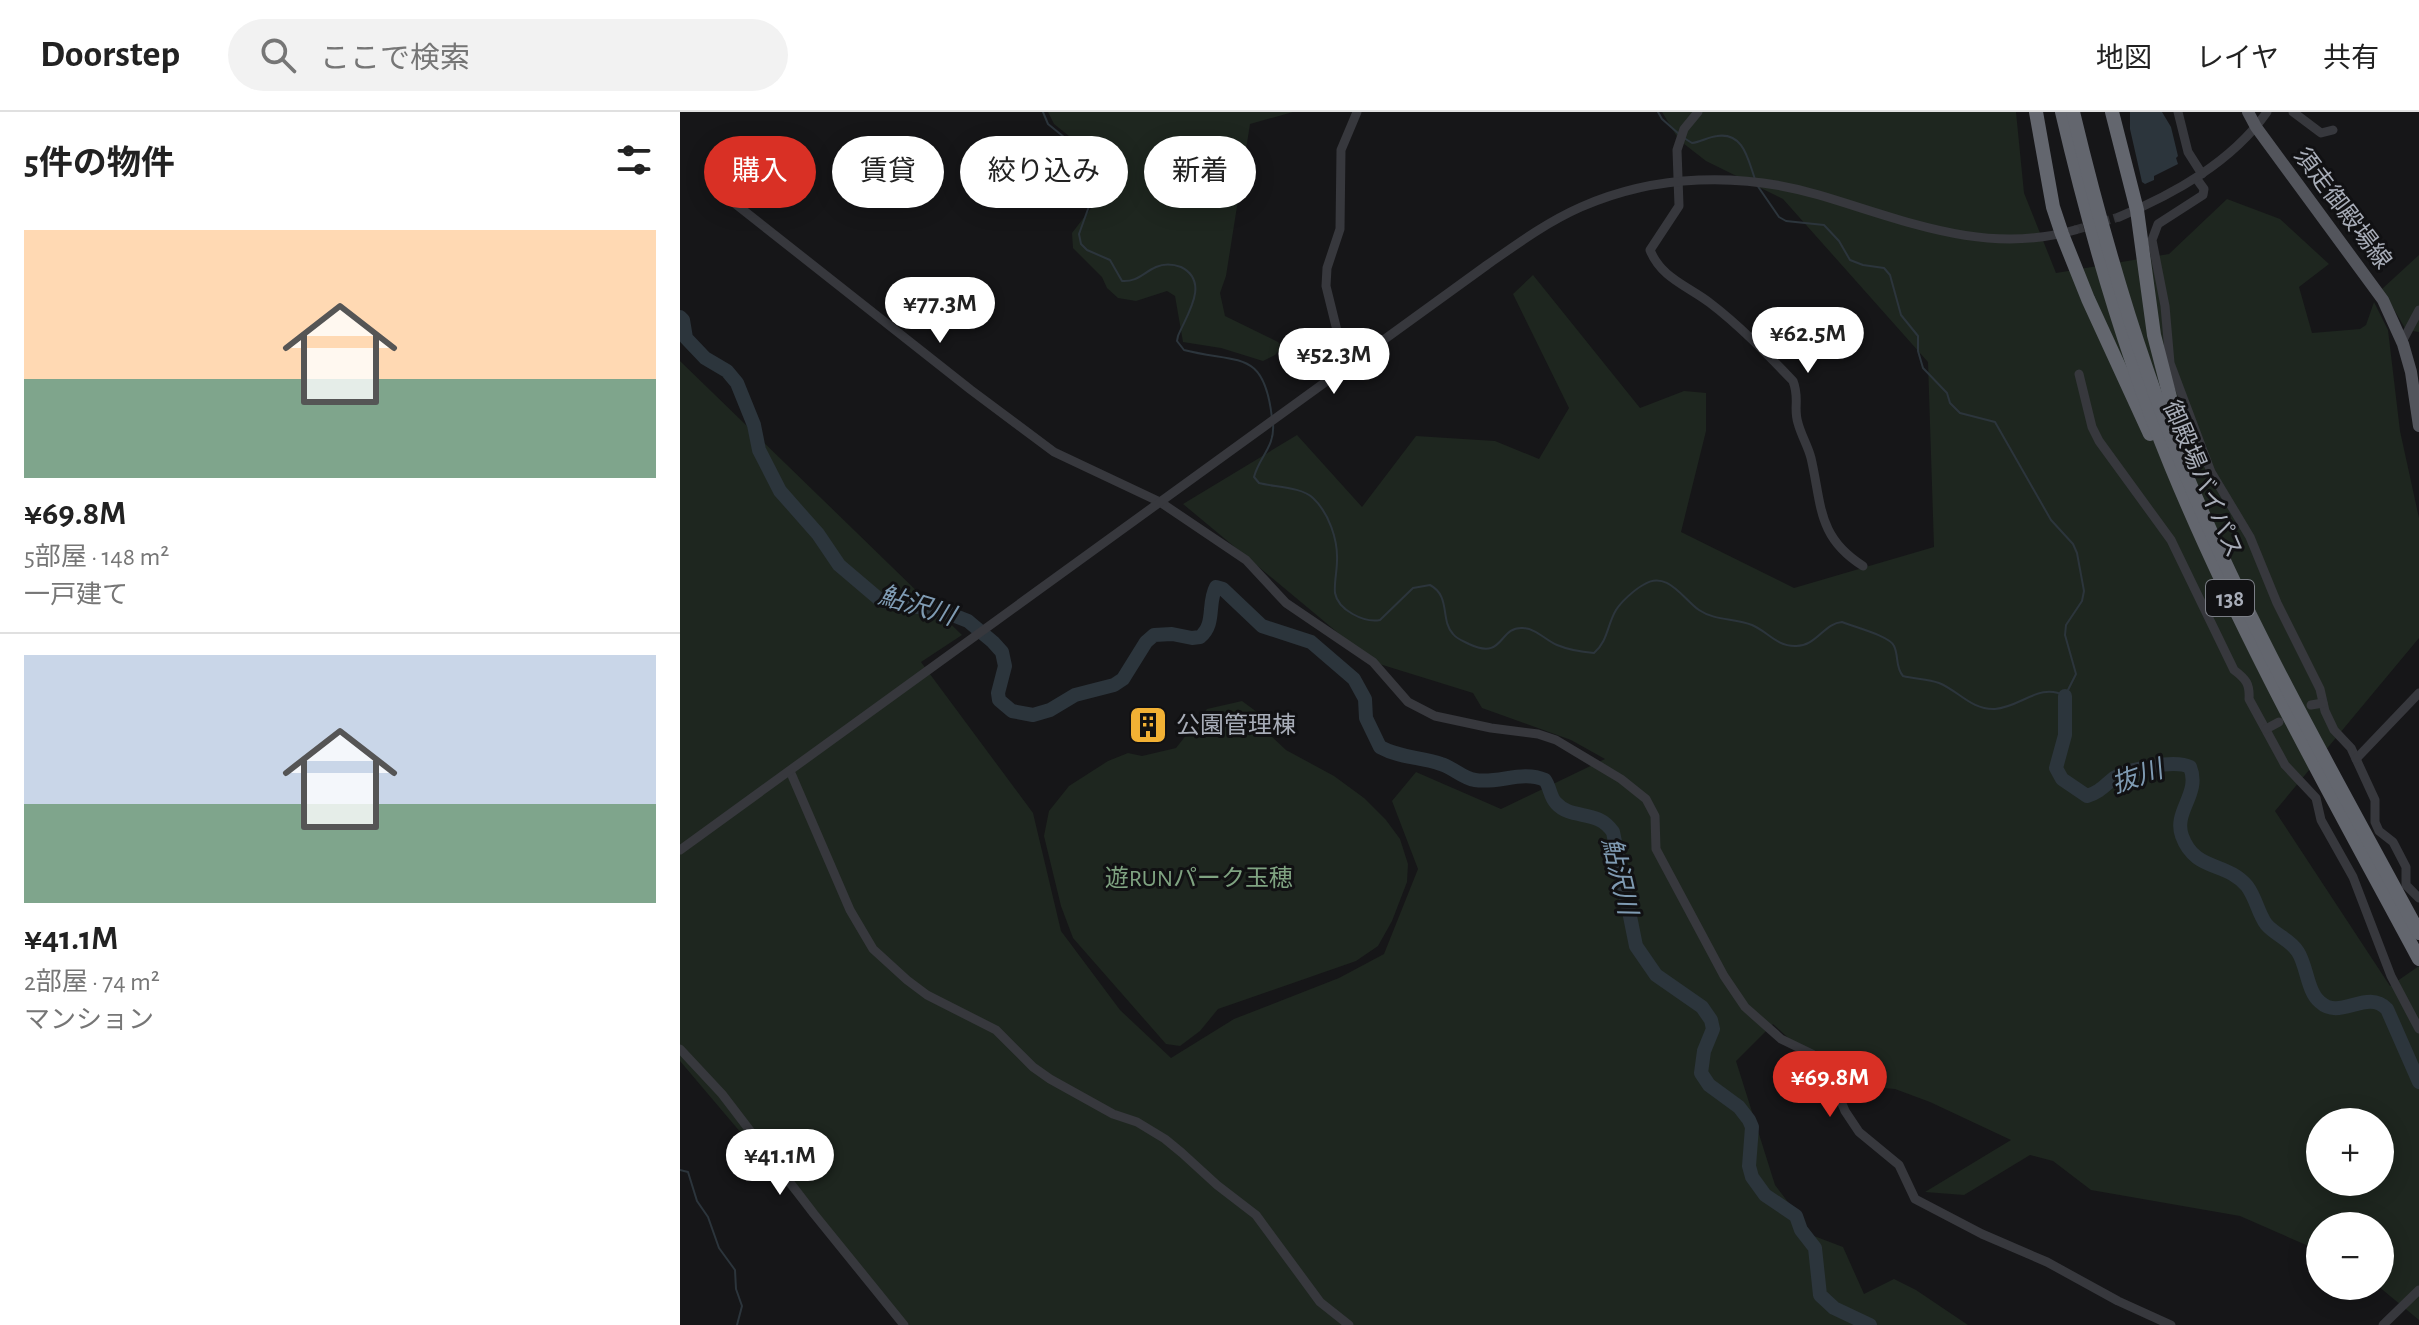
<!DOCTYPE html>
<html lang="ja">
<meta charset="utf-8">
<style>
:root{--surface:#fff;--page:#f2f2f2;--text:#222;--muted:#767676;--line:#e0e0e0;--accent:#d93025}
body{margin:0;font-family:"Alegreya Sans","Noto Sans JP",sans-serif;background:var(--page);color:var(--text);height:100vh;display:flex;flex-direction:column;font-size:30px;white-space:nowrap}
*{box-sizing:border-box;margin:0}
p{font-size:26px;color:var(--muted)}
.icon{flex:none;width:44px;height:44px;fill:none;stroke:currentColor;stroke-width:2;stroke-linecap:round;stroke-linejoin:round}
.map{position:relative;flex:1;overflow:hidden}
.side{display:flex;flex-direction:column;background:var(--surface);width:680px}
.side>*{flex:none}
.guide{position:absolute;left:24px;top:24px;width:760px;height:72px;display:flex;gap:16px}
.tools{position:absolute;left:1626px;top:996px;display:grid;gap:16px}
.tools a{display:grid;place-items:center;width:88px;height:88px;border-radius:50%;background:var(--surface);box-shadow:0 4px 20px #0003;font-size:40px}
.price{position:absolute;translate:-50% -68px;padding:0 18px;border-radius:28px;background:#fff;color:#222;font-size:26px;line-height:52px;filter:drop-shadow(0 2px 4px #0008)}
.price::after{content:'';position:absolute;left:50%;top:48px;width:24px;height:18px;margin-left:-12px;background:inherit;clip-path:polygon(0 0,100% 0,50% 100%)}
.price.active{background:var(--accent);color:#fff}
ul{padding:0;list-style:none}
li{display:grid;align-content:center;gap:16px;height:424px;padding:0 24px}
li+li{border-top:2px solid var(--line)}
li span{display:grid;place-items:center;height:248px;border-radius:0px;color:#555}
li>.icon{margin-inline-start:auto}
span .icon{width:144px;height:144px;fill:#fffc;stroke-width:1}
li b{font-size:34px}
h2{display:flex;justify-content:space-between;align-items:center;height:96px;padding:0 24px;font-size:34px}
.pill{padding:0 28px;border-radius:36px;background:var(--surface);box-shadow:0 4px 20px #0003;font-size:28px;line-height:72px}
.pill.active{background:var(--accent);color:#fff}
header{display:flex;align-items:center;gap:48px;box-sizing:border-box;height:112px;padding:0 40px;background:var(--surface);border-bottom:2px solid var(--line)}
header strong{font-size:38px}
nav{display:flex;gap:44px;margin-inline-start:auto;font-size:28px}
.search{width:560px;height:72px;background:var(--page);display:flex;align-items:center;gap:20px;box-sizing:border-box;padding:0 28px;border-radius:44px;color:var(--muted);font-size:30px}
main{display:flex;flex:1;min-height:0}
.map>svg:first-child{display:block}
</style>
<header>
<strong>Doorstep</strong>
<div class="search"><svg class="icon" aria-label="search" viewBox="0 0 24 24"><circle cx="10" cy="10" r="6"/><path d="M15 15l6 6"/></svg>ここで検索</div>
<nav><a>地図</a><a>レイヤ</a><a>共有</a></nav>
</header>
<main>
<section class="side">
<h2>5件の物件<svg class="icon" aria-label="filters" viewBox="0 0 24 24"><path d="M4 7h16M4 17h16"/><circle cx="9" cy="7" r="2"/><circle cx="15" cy="17" r="2"/></svg></h2>
<ul>
<li><span style="background:linear-gradient(#ffd9b3 60%,#7fa58c 0)"><svg class="icon" aria-label="home" viewBox="0 0 24 24"><path d="M3 11l9-7 9 7M6 9v11h12V9"/></svg></span><div><b>¥69.8M</b><p>5部屋 · 148 m²</p><p>一戸建て</p></div></li>
<li><span style="background:linear-gradient(#c9d6e8 60%,#7fa58c 0)"><svg class="icon" aria-label="home" viewBox="0 0 24 24"><path d="M3 11l9-7 9 7M6 9v11h12V9"/></svg></span><div><b>¥41.1M</b><p>2部屋 · 74 m²</p><p>マンション</p></div></li>
</ul>
</section>
<div class="map">
<svg width="1739" height="1213" viewBox="0 0 1739 1213">
<rect width="100%" height="100%" fill="#161618"/>
<g fill="#1e261f" fill-rule="evenodd">
<polygon points="368,0 613,0 570,12 546,164 540,181 545,204 598,230 602,235 595,243 583,249 541,236 503,230 495,184 487,179 456,189 438,186 427,176 422,165 393,136 392,121 415,91 421,75 420,64 407,50 394,28 374,12"/>
<path d="M982,0H1336L1344,81L1376,161L1489,142L1547,87L1600,107L1649,152L1619,175L1632,221L1680,217L1686,213L1694,190L1708,218L1720,319L1739,406V526L1595,699L1710,874L1739,854V1208L1698,1174H1700V1114H1640V1139L1560,1104L1411,1078L1373,1049L1350,1043L1284,1083L1245,1080L1331,1028L1250,990L1215,977L1158,972L1093,912L1056,949L1095,1073L1134,1124L1163,1135L1184,1182L1214,1167L1236,1178L1288,1213H224L0,949V249L282,523L241,550L353,701L381,819L440,898L491,946L554,907L659,866L704,842L738,757L712,689L736,660L821,697L925,647L891,628L802,596L793,581L693,550L503,392L617,323L682,395L736,324L815,329L859,347L889,296L833,182L853,163L960,296L1004,279L1026,281V319L1001,420L1114,476L1254,435L1248,250L1103,87L1026,49L999,28ZM1640,1010H1700V1070H1640Z"/>
<polygon points="1739,143 1739,220 1726,218 1702,177"/>
<polygon points="562,589 581,603 589,622 606,638 654,664 684,686 706,708 720,727 728,752 727,770 712,809 698,834 676,849 538,897 520,919 500,934 486,932 393,826 381,794 364,724 369,699 389,674 428,649 448,641 462,644 496,636 527,597"/>
</g>
<polygon fill="#2c353c" points="1450,0 1482,0 1491,15 1498,44 1496,46 1498,52 1474,64 1474,68 1465,72 1462,70 1450,17"/>
<g fill="none" stroke-linecap="round" stroke-linejoin="round">
<g stroke="#2c353c" stroke-width="2">
<path d="M363,0L368,12L395,34L403,56L412,69V86L399,122L401,132L407,138L430,148L442,169C457,170 463,161 476,155C485,151 493,152 501,155C531,170 506,204 498,224L497,229L504,238C558,252 584,236 592,306"/>
<polyline points="978,0 982,7 999,22"/>
<path d="M1004,26L1012,31C1021,30 1028,25 1037,24C1064,20 1068,48 1075,67"/>
<path d="M593,312C595,335 579,345 574,365L579,371C594,375 622,375 633,386C649,401 658,428 657,449C657,459 654,471 655,481C658,498 684,511 700,508L733,476L750,473C771,484 760,508 773,522C777,527 783,529 789,532C825,549 818,514 843,516C857,517 865,528 877,533C889,538 902,540 914,541C928,529 927,513 936,498C941,490 954,478 963,473C987,457 1003,487 1019,498C1035,509 1055,506 1072,513C1087,519 1096,534 1115,534C1136,535 1144,511 1162,510C1174,515 1210,524 1214,534C1219,544 1215,555 1223,564C1234,567 1248,567 1259,571C1279,579 1291,598 1315,597C1341,595 1360,570 1385,584L1396,562L1385,523L1386,513L1402,489L1404,479L1397,441L1393,432L1371,408L1315,310L1280,301L1270,291L1267,281L1243,256L1238,239V224L1221,203L1210,163L1204,156L1183,153L1170,148L1159,129L1144,113L1106,109L1099,105L1077,73"/>
<polyline points="0,1058 8,1060 17,1089 28,1105 39,1136 55,1158 56,1177 62,1194 57,1213"/>
</g>
<g stroke="#2c353c" stroke-width="14">
<path d="M0,205L3,208L6,226L25,246L47,259L57,271L74,313L79,338L100,379L138,422L159,453L199,487L209,491L260,498L288,509L313,530L322,540L325,554L318,581L319,588L332,599L353,603L370,598L395,583L434,573L443,567L466,530L474,523L492,522L512,526L520,525C536,512 527,492 536,475L543,477L582,514L631,530L674,567L685,587L686,606L700,635C720,646 740,645 761,652C774,656 782,666 795,668C819,672 842,658 865,668C870,675 870,685 876,691C892,709 917,696 933,720L956,834L976,863L1022,895L1031,908L1033,917L1024,939L1021,961L1029,973L1059,995L1069,1008L1072,1015L1069,1054L1072,1065L1085,1083L1116,1104L1121,1118L1135,1136L1140,1183L1154,1196L1190,1213"/>
<path d="M1385,584V623L1376,656L1382,667L1407,684C1420,680 1424,674 1434,666C1448,657 1495,647 1510,655C1521,682 1493,699 1502,724C1515,760 1546,749 1567,774C1576,786 1578,801 1586,812C1595,823 1611,828 1618,840C1627,854 1627,879 1640,890C1660,909 1687,876 1707,897L1739,970"/>
</g>
<polyline stroke="#333438" stroke-width="9" stroke-dasharray="9 4.5" stroke-linecap="butt" points="1395,118 1439,105"/>
<g stroke="#37383d" stroke-width="9">
<path d="M1018,0L1004,17L997,38L999,94L970,138C981,166 1008,174 1030,191C1059,213 1087,242 1113,269C1120,287 1113,296 1118,311C1121,323 1128,334 1131,346C1142,393 1137,425 1183,454"/>
<polyline points="1498,0 1508,40 1522,62"/>
<polyline points="1613,0 1641,21 1653,18"/>
<polyline points="1516,66 1524,77 1523,83 1478,112 1472,128 1485,194 1490,251 1531,360 1570,425 1597,491 1640,577 1645,599 1654,618 1671,636 1695,688 1695,710 1699,719 1713,730 1726,755 1726,773 1739,786"/>
<polyline points="39,79 291,278 374,340 480,390 566,448 606,491 693,550 728,590 755,604 811,616 858,622 876,628 941,667 966,687 975,704 976,737 1044,864 1065,895 1101,927 1132,942 1147,955 1165,999 1179,1020 1219,1053 1235,1087 1302,1122 1367,1150 1438,1189 1491,1213"/>
<path d="M1439,105C1494,82 1552,50 1587,0"/>
<polyline points="1722,230 1739,198"/>
<polyline points="666,255 646,174 647,156 660,117 661,38 677,0"/>
<path d="M1399,262L1412,315L1419,329L1491,428L1554,558C1566,567 1570,572 1569,587L1605,653L1636,686L1641,708L1673,765L1711,864L1739,917"/>
<polyline points="1631,593 1643,591"/>
<polyline points="1586,617 1599,610"/>
<polyline points="1676,647 1739,581"/>
<polyline points="110,659 170,798 193,837 227,868 247,883 316,918 353,955 370,967 433,1002 457,1010 485,1027 502,1041 537,1073 576,1103 640,1190 669,1213"/>
<path d="M0,738L807,153C837,132 867,110 901,95C976,62 1061,60 1139,83C1224,108 1305,144 1395,118"/>
<polyline points="0,937 42,982 134,1102 224,1213"/>
<polyline points="1703,1213 1739,1178"/>
</g>
<polyline stroke="#53555c" stroke-width="12" points="1568,0 1576,15 1703,188 1723,232 1731,260 1739,314"/>
<g stroke="#63666e" stroke-width="14">
<polyline points="1356,0 1373,95 1382,122 1408,187 1470,322"/>
<path d="M1382,0C1410,120 1444,240 1491,354C1561,524 1652,685 1739,847"/>
<path d="M1393,0C1426,137 1466,273 1523,402C1586,546 1665,683 1739,821"/>
<polyline points="1432,0 1457,98 1474,223 1500,324"/>
</g>
</g>
<defs>
<symbol id="building-square" viewBox="-11 -11 22 22"><rect x="-9" y="-9" width="18" height="18" rx="4" fill="#f2b134" stroke="#111113"/><path d="M-4-6H4V6H1V3H-1V6H-4ZM-2.5-4.3h1.7v1.8h-1.7ZM.8-4.3h1.7v1.8H.8ZM-2.5-1h1.7V.8h-1.7ZM.8-1h1.7V.8H.8Z" fill="#111"/></symbol>
</defs>
<g fill-rule="evenodd">
<use href="#building-square" x="446" y="591" width="44" height="44"/>
</g>
<g text-anchor="middle" stroke-width="6" stroke-linejoin="round" paint-order="stroke">
<rect fill="#111113" stroke="#7b7e86" stroke-width="2" x="1526" y="468" width="48" height="36" rx="6"/>
<g font-size="22" font-weight="bold" fill="#a8adb8">
<text x="1550" y="494">138</text>
</g>
<g font-size="24" fill="#a8adb8" stroke="#111113">
<text transform="translate(1663 96) rotate(53)" y="8">須走御殿場線</text>
<text transform="translate(1523 367) rotate(67)" y="8">御殿場バイパス</text>
</g>
<g font-size="24" fill="#a8adb8" stroke="#111113" text-anchor="start">
<text x="496" y="621">公園管理棟</text>
</g>
<g font-size="24" fill="#7fa381" stroke="#111113">
<text x="519" y="774">遊RUNパーク玉穂</text>
</g>
<g font-size="26" font-style="italic" fill="#7f9bb3" stroke="#111113">
<text transform="translate(237 493) rotate(17)" y="9">鮎沢川</text>
<text transform="translate(1457 664) rotate(-19)" y="9">抜川</text>
<text transform="translate(940 764) rotate(77)" y="9">鮎沢川</text>
</g>
</g>
</svg>
<div class="tools">
<a>+</a>
<a>−</a>
</div>
<b class="price" style="left:260px;top:233px">¥77.3M</b>
<b class="price" style="left:1128px;top:263px">¥62.5M</b>
<b class="price" style="left:654px;top:284px">¥52.3M</b>
<b class="price active" style="left:1150px;top:1007px">¥69.8M</b>
<b class="price" style="left:100px;top:1085px">¥41.1M</b>
<div class="guide">
<a class="pill active">購入</a>
<a class="pill">賃貸</a>
<a class="pill">絞り込み</a>
<a class="pill">新着</a>
</div>
</div>
</main>
